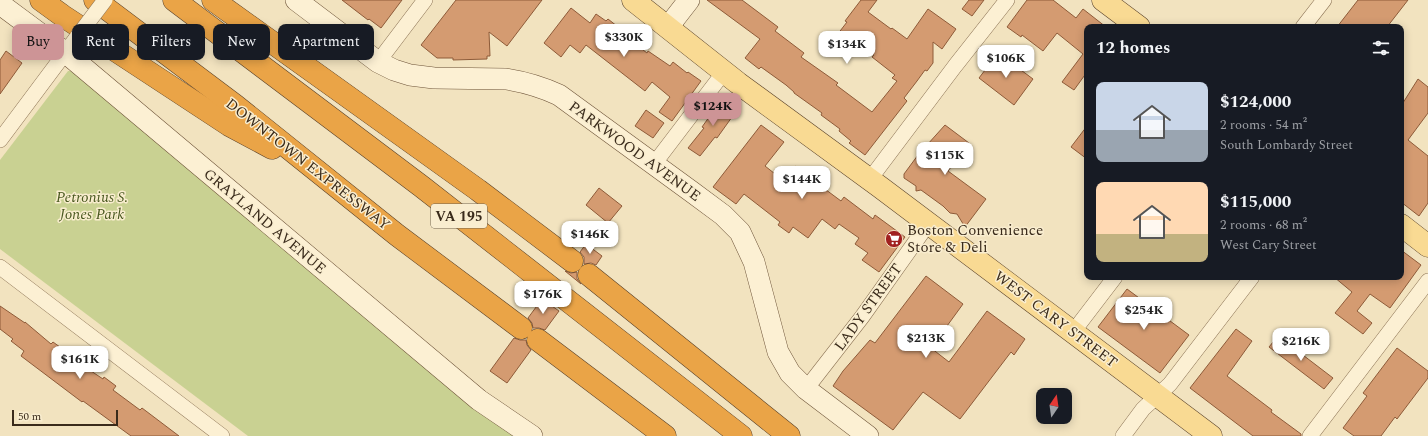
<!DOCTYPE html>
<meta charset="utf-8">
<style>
:root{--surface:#171b24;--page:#242831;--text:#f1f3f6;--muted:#9ea1a6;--accent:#cd9496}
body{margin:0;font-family:Spectral,serif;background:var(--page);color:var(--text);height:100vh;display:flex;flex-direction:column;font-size:15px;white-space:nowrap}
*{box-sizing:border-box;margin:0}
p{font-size:13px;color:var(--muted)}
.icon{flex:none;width:22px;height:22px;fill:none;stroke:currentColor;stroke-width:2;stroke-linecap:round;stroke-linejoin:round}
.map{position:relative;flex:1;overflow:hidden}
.sheet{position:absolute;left:1084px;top:24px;width:320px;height:256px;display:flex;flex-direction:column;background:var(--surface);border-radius:8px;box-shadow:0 2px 10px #0003}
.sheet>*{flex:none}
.guide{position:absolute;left:12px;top:24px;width:380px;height:36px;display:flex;gap:8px}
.needle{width:26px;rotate:13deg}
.tools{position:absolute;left:1036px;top:388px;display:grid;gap:8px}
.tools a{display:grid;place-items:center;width:36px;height:36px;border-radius:8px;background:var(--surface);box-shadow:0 2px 10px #0003;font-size:20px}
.scale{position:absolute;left:12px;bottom:10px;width:106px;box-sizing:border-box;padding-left:4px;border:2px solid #3a2b1b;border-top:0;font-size:11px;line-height:14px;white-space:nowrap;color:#3a2b1b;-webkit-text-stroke:3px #f9edcf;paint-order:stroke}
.price{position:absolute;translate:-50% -34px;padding:0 9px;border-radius:8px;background:#fff;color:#222;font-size:13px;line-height:26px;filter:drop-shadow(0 1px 2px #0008)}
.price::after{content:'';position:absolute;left:50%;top:24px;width:12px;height:9px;margin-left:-6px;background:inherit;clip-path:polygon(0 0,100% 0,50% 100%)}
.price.selected{background:var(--accent);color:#111}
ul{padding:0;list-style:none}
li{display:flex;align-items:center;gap:12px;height:100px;padding:0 12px}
li span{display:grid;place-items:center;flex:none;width:112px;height:80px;border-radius:8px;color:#555}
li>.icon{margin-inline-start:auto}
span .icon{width:48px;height:48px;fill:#fffc;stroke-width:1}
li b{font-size:17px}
h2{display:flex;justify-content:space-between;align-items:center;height:48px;padding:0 12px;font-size:17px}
.chip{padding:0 14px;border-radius:8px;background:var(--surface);box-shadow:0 2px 10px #0003;font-size:14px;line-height:36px}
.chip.selected{background:var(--accent);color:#111}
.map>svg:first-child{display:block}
</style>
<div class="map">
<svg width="1428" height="436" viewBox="0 0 1428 436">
<rect width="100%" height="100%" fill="#f2e3bf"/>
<polygon fill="#c9d192" points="68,71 74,71 518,436 248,436 0,249 0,160"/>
<g fill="#d49b71" stroke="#8e5b39">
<polygon points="342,0 402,0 381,28 369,19 368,20"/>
<polygon points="456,0 542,0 507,46 489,32 490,56 487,56 487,59 453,60 453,58 437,58 421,45"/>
<polygon points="707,0 742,0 778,27 775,31 804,53 801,57 838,83 836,85 872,112 897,81 892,78 895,75 872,57 874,55 857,51 837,35 847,22 845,21 861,0 877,0 868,12 891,29 892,28 907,39 928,9 956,29 942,49 933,42 933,63 927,71 925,70 917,81 904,98 907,101 865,155 849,143 851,141 839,131 840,129 821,115 822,113 794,93 794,92 786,85 761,67 759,69 745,58 760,39"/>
<polygon points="969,0 984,0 972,16 962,9"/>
<polygon points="1027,0 1053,0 1076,18 1083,9 1106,27 1087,27 1087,72 1074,90 1062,82 1083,54 1057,33 1043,51 1022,35 1021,37 1007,27"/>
<polygon points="1358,0 1408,0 1387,27 1337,27"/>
<polygon points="571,8 590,23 596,14 606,21 608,19 627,34 625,36 647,53 648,51 670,66 673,62 687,73 688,72 701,81 672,121 659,112 670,97 652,82 645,91 586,45 580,53 570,45 561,57 544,43"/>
<polygon points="6,51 22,63 0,94 0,60"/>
<polygon points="998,53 1033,79 1014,105 979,78"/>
<polygon points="1418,79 1428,87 1428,113 1408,140 1428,156 1428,203 1419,216 1401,202 1401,106"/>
<polygon points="722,99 737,110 717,138 715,137 700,156 688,148 704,128 702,127"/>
<polygon points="646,110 664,123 653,138 635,126"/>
<polygon points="761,125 784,142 765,166 784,181 795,166 806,175 841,201 844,197 873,219 875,215 905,237 879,272 862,260 868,253 855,244 859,238 839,224 835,229 822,219 808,238 793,227 789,233 778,225 780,222 744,194 736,204 713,187"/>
<polygon points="945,125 969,143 948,171 986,199 965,227 957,214 950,213 943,206 921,190 916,191 916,186 904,178 904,174 918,155"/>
<polygon points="1087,126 1087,159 1071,147"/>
<polygon points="599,188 622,206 608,223 586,205"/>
<polygon points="586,244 602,256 596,265 591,263 584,264 584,257 580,252"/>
<polygon points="1401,250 1421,265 1390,308 1370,294 1357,311 1372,323 1363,334 1335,313 1352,292 1334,277 1401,277"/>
<polygon points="565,271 571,273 577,272 577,279 581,284"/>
<polygon points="926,276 963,304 931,348 949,362 987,311 1025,339 1014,355 1011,352 960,419 923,392 893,430 833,386 843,371 870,340 875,343"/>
<polygon points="1127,289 1189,335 1160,373 1098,327"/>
<polygon points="542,299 559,311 545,330 539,328 533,328 532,323 528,318"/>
<polygon points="0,306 25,323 25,322 51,344 53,342 64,350 65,349 77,358 76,360 94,373 103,379 104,377 116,386 113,390 140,410 142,408 179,436 131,436 83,401 82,402 21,356 24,351 11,341 13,339 0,329"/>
<polygon points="1236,329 1252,341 1227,376 1272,410 1271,412 1301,434 1301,436 1253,436 1190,388"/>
<polygon points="1278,336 1333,378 1324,389 1269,347"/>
<polygon points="514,338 520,340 526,340 527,345 531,350 507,383 490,371"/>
<polygon points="1397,348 1428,371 1428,378 1397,419 1395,417 1381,436 1354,436 1343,428 1367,396 1363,393"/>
</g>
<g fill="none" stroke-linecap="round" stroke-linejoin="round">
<defs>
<g id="street">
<polyline points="1303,27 1324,0"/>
<polyline points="378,62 425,0"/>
<polyline points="0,140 77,37"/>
<polyline points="654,164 724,72"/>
<polyline points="870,179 955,66 1007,0"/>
<polyline points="0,267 222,436"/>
<polyline points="1073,332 1115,277"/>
<polyline points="806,389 862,317 928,224"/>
<polyline points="1123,436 1143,409 1170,384 1252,277"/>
<polyline points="1310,436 1428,281"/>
</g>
<g id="secondary">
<path d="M296,0L378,62L394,70L410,75L434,78L506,79C525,82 542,87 559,95L692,192L723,215L740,232L754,262L778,352L790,373L806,389L868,436"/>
<polyline points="0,4 66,53 479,400 532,436"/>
<polyline points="668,27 689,0"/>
</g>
<g id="primary">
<polyline points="633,0 738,83 880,187 1211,436"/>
<polyline points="1103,0 1139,27"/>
<polyline points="1401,225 1428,246"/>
</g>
<g id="highway">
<polyline points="41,0 63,16 229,125 272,148"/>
<polyline points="95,0 236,106 397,235 521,328"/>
<polyline points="174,0 421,186 741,436"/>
<polyline points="213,0 478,190 572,261"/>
<polyline points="589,275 789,436"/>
<polyline points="538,340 665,436"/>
</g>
</defs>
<use href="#street" stroke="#8c7355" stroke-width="16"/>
<use href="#secondary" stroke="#6e5439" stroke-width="22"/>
<use href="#primary" stroke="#59412a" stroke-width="23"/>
<use href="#highway" stroke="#59412a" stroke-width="23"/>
<use href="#street" stroke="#fcf0d3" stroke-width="15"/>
<use href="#secondary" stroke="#fcf0d3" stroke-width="21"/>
<use href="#primary" stroke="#f9da93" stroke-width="22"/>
<use href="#highway" stroke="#eaa447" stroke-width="22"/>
<defs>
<polyline id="street-bridge" points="77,37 105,0"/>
</defs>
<use href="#street-bridge" stroke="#8c7355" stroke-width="16" stroke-linecap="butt"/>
<use href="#street-bridge" stroke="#fcf0d3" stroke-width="15"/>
</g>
<defs>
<symbol id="supermarket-disc" viewBox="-11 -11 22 22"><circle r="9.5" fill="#a12020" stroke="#f9edcf"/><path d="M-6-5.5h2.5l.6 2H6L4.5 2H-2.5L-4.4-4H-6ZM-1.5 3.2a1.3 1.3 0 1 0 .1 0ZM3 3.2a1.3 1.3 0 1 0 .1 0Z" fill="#fff"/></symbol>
</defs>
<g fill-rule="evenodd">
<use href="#supermarket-disc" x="884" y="229" width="20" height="20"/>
</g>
<g text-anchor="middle" stroke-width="3" stroke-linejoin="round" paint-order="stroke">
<rect fill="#f9edcf" stroke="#736551" stroke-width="1" x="431" y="204" width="56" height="24" rx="3"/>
<g font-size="14" font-weight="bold" fill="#3a2b1b">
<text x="459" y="221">VA 195</text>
</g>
<g font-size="15" fill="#3a2b1b" stroke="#f9edcf">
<text transform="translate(635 151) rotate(36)" y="5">PARKWOOD AVENUE</text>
<text transform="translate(308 164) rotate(38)" y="5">DOWNTOWN EXPRESSWAY</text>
<text transform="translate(265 221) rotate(40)" y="5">GRAYLAND AVENUE</text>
<text transform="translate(868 307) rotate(-54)" y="5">LADY STREET</text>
<text transform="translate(1056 319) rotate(37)" y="5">WEST CARY STREET</text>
</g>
<g font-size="15" font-style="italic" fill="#4a5920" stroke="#f9edcf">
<text x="92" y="202">Petronius S.<tspan x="92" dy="17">Jones Park</tspan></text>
</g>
<g font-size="15" fill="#3a2b1b" stroke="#f9edcf" text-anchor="start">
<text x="907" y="235">Boston Convenience<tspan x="907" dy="17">Store &amp; Deli</tspan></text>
</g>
</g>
</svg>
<div class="tools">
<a><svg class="needle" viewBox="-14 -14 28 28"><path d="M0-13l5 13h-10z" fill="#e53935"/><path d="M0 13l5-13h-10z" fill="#9ea1a6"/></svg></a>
</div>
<div class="scale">50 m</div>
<b class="price" style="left:624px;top:58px">$330K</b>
<b class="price" style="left:847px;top:65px">$134K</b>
<b class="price" style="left:1006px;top:79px">$106K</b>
<b class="price selected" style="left:713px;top:127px">$124K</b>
<b class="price" style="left:945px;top:176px">$115K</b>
<b class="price" style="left:802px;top:200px">$144K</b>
<b class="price" style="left:590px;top:255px">$146K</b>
<b class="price" style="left:543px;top:315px">$176K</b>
<b class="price" style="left:1144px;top:331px">$254K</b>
<b class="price" style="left:926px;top:359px">$213K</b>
<b class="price" style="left:1301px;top:362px">$216K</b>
<b class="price" style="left:80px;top:380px">$161K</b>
<div class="guide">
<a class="chip selected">Buy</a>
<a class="chip">Rent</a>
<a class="chip">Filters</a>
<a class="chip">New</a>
<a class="chip">Apartment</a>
</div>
<section class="sheet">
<h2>12 homes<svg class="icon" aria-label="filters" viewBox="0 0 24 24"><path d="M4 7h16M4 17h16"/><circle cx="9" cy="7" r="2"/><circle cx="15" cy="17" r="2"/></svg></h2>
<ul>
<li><span style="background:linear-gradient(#c9d6e8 60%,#9aa5b1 0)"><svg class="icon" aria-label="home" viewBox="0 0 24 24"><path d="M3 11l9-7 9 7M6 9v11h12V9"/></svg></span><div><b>$124,000</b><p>2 rooms · 54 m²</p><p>South Lombardy Street</p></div></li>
<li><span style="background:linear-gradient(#ffd9b3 65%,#c2b280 0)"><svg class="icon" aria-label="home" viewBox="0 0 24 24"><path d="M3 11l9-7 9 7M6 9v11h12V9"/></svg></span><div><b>$115,000</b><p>2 rooms · 68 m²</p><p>West Cary Street</p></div></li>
</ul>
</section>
</div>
